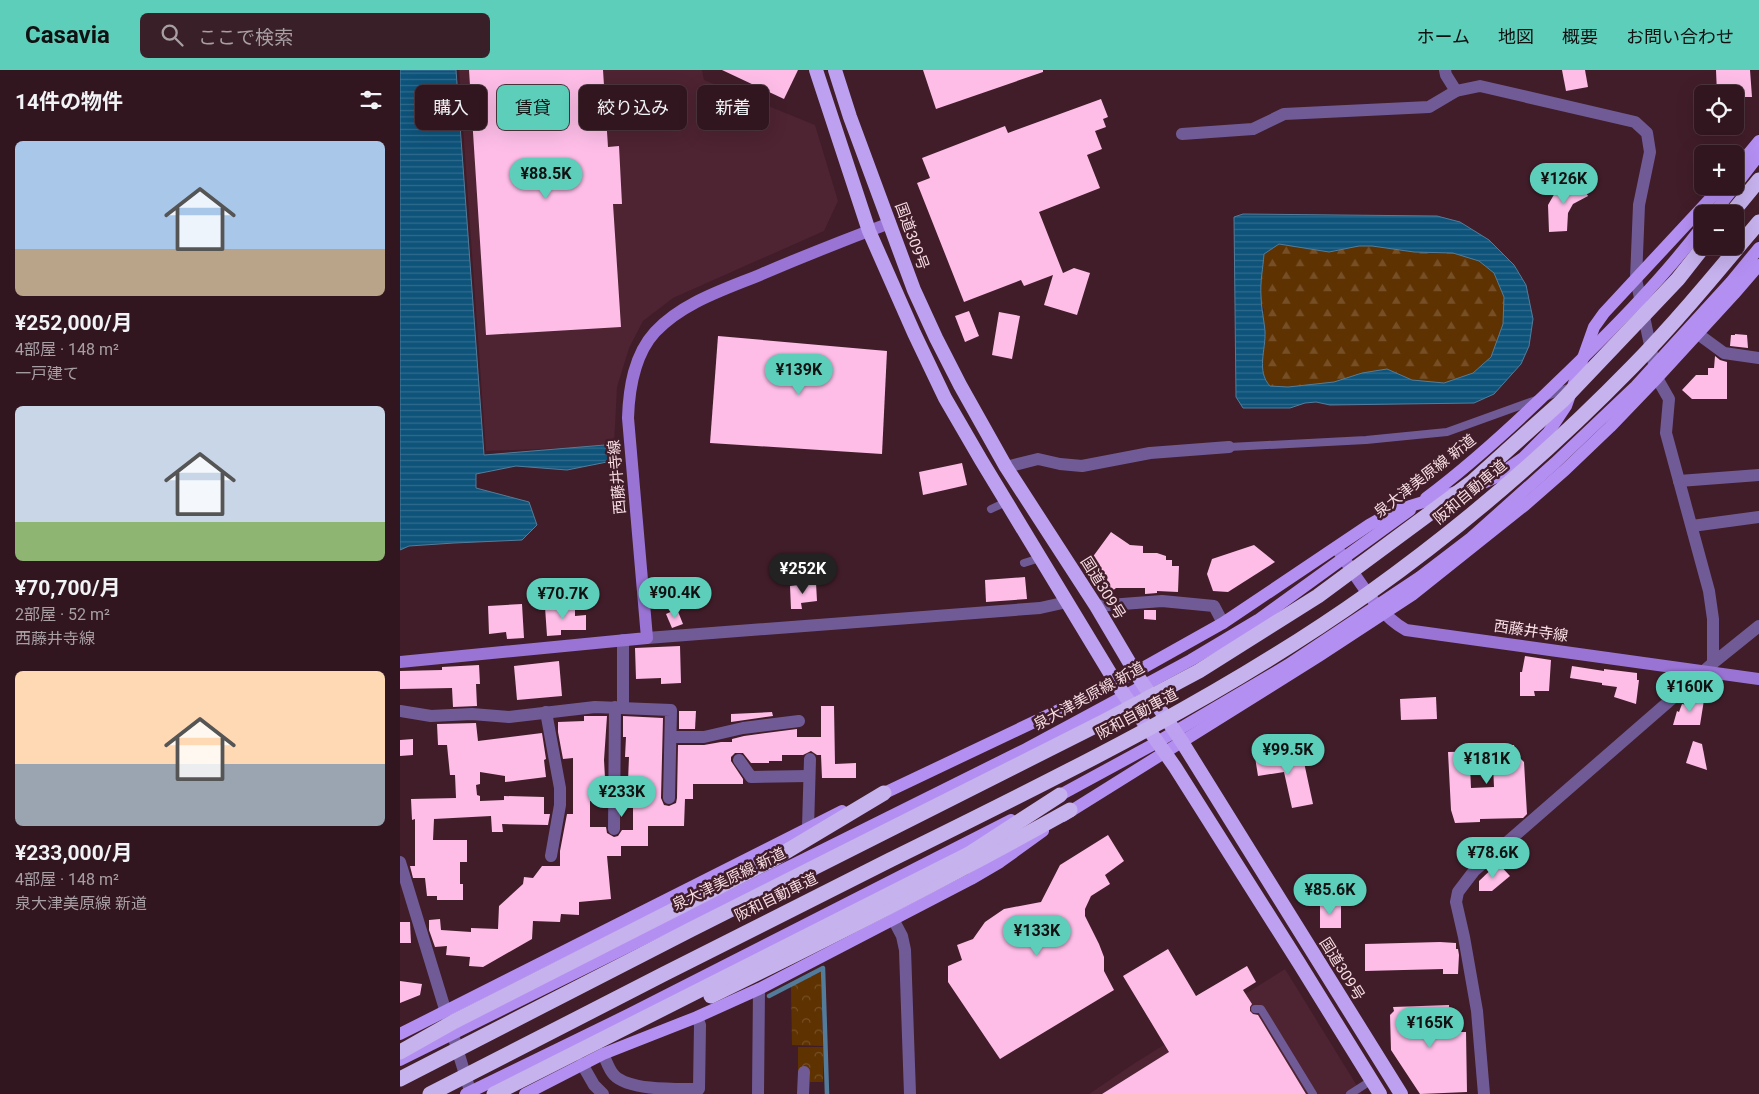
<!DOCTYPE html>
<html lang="ja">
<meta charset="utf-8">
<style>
:root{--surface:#31161f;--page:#391f28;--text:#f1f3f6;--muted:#a89fa4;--line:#4c353d;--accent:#5cceba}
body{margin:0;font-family:Roboto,"Noto Sans JP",sans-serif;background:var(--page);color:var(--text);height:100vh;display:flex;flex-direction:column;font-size:19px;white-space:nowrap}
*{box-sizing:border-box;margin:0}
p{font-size:16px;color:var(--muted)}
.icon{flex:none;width:28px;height:28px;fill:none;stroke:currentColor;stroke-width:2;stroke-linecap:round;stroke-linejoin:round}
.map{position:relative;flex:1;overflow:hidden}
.side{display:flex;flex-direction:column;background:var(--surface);width:400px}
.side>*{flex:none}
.guide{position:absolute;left:15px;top:15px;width:475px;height:45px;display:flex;gap:10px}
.fabs{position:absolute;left:1294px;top:15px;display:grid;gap:10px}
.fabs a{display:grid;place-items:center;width:50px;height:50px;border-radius:8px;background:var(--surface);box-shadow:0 5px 20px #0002,0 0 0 1px var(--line);font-size:25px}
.price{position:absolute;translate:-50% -42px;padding:0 11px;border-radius:18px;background:var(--accent);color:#111;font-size:16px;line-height:32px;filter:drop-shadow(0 1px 2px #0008)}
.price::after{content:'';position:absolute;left:50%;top:30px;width:15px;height:11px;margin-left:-8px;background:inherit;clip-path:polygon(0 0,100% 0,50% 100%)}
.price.on{background:#222;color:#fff}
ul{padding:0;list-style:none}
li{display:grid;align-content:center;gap:10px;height:265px;padding:0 15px}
li span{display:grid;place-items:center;height:155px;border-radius:8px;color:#555}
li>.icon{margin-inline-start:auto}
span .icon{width:90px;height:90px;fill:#fffc;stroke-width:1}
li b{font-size:21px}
h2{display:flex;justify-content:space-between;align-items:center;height:60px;padding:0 15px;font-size:21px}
.chip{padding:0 18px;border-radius:8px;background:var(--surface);box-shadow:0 5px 20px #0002,0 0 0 1px var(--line);font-size:18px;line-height:45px}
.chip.on{background:var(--accent);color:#111}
header{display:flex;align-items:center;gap:30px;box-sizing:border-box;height:70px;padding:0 25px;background:var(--accent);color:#111}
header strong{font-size:24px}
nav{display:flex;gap:28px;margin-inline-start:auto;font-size:18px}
.search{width:350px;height:45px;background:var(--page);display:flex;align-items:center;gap:12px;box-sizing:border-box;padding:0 18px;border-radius:8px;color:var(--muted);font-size:19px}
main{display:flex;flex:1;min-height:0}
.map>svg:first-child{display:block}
</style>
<header>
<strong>Casavia</strong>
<div class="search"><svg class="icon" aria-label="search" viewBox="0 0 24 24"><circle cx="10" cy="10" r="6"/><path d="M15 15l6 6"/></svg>ここで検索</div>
<nav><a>ホーム</a><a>地図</a><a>概要</a><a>お問い合わせ</a></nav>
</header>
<main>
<section class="side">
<h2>14件の物件<svg class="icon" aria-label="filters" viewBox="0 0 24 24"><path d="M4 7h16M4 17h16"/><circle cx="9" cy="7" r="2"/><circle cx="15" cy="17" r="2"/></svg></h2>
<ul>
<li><span style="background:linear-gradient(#a9c7e8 70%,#b9a48a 0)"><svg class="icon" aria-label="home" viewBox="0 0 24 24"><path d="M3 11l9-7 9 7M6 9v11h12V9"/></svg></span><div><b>¥252,000/月</b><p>4部屋 · 148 m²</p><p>一戸建て</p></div></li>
<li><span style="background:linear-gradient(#c9d6e8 75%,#8fb573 0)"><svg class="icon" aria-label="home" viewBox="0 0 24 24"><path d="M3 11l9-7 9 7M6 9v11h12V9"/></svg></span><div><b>¥70,700/月</b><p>2部屋 · 52 m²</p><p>西藤井寺線</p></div></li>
<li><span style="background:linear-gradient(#ffd9b3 60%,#9aa5b1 0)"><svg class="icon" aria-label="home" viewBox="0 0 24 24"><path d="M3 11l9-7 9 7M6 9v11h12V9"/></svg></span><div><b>¥233,000/月</b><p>4部屋 · 148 m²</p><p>泉大津美原線 新道</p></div></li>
</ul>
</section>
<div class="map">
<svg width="1359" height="1024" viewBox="0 0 1359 1024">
<defs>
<pattern id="forest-firs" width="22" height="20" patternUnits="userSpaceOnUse" patternTransform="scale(1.25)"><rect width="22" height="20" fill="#5e3201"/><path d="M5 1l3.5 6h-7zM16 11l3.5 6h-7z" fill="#764f26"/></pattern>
<pattern id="park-crowns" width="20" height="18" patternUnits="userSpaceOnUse" patternTransform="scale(1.25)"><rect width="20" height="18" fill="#5e3201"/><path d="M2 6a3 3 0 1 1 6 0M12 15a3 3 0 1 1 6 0" fill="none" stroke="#764f26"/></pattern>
<pattern id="water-rules" width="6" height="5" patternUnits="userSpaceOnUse" patternTransform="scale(1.25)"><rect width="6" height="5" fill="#0d537a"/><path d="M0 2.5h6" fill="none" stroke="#316b8d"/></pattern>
</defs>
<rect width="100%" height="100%" fill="#411d29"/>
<g fill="#4e2332">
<polygon points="59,0 302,0 304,10 415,55 438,131 424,161 273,228 243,251 229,278 217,317 214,376 86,381"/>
<polygon points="885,899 962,1024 689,1024 735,993"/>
</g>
<polygon fill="url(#forest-firs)" points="954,167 1058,177 1093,195 1109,224 1104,268 1078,304 1036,316 947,311 873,322 855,303 856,256 864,240 854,218 861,172"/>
<g fill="url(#park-crowns)">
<polygon points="421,902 423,976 392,975 391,916"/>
<polygon points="398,977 424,977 423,1012 410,1012 410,1002 398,1002"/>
</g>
<g fill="url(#water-rules)" stroke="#537c9a" fill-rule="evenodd">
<polygon points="0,0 56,0 84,385 217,374 212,391 167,400 116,396 76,404 76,418 129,432 137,455 122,470 54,473 9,476 0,480"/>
<path d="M843,144L1037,146L1060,152L1089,170L1114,195L1126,215L1133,249L1129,276L1121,294L1094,324L1074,333L930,335L916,332L905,333L890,338H843L836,327L834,147ZM879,174L929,182L959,176H972L1014,182L1053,183L1079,191L1094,203L1104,227L1103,254L1091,287L1073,303L1044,313L1012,310L987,299L962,303L934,312L888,317L870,316C856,301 866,280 865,261C864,249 861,238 861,226C860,212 863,198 864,184Z"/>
</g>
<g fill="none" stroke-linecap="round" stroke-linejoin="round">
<polyline stroke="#537c9a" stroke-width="4.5" points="369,926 423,898 427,1024"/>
</g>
<g fill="#fdbde7" fill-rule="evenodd">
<polygon points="69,0 203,0 208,77 219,76 222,134 213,134 221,257 86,265"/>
<polygon points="322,0 398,0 384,29"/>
<polygon points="523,0 643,0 643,2 536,39"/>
<polygon points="1162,0 1185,0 1188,17 1166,21"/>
<polygon points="1316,0 1350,0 1352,27 1335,27 1335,24 1317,24"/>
<polygon points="701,29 708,47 703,49 706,57 695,61 702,79 687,85 700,118 639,142 663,203 674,198 690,203 677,245 644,235 653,205 624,216 621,210 564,232 517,113 530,108 522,88 605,56 608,63"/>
<polygon points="1178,109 1188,126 1173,134 1168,143 1167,161 1149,162 1148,135 1156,121"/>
<polygon points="569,241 579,266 565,272 555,246"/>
<polygon points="599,242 620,246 612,289 592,285"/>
<polygon points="1335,264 1347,265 1348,278 1330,276 1331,265 1335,265"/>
<polygon points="318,266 487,281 482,384 310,373"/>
<polygon points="1315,286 1320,290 1327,292 1327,329 1292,329 1282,320 1296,305 1308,305 1308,298 1314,298"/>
<polygon points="562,393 567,415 523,425 519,402"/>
<polygon points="711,462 730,475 743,476 743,483 757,483 766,486 766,490 772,490 772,496 779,496 778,522 757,521 757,523 745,524 745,518 716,518 711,522 689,492"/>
<polygon points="854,475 875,492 828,522 813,521 807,504 812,489"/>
<polygon points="625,507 627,529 586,532 585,510"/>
<polygon points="416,513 417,531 401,533 402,539 391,539 390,516"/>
<polygon points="122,534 124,568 107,569 106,562 89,564 88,536"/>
<polygon points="160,536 160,538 175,538 175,546 186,545 186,560 161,560 161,565 147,566 145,537"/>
<polygon points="277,539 283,554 272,558 266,544"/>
<polygon points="744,540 756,540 756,550 744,549"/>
<polygon points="280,576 281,613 261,614 261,608 236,609 235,578"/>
<polygon points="1125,586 1151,590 1149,621 1134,621 1135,626 1120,626 1120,602 1122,602"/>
<polygon points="159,591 162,626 117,630 114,596"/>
<polygon points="79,595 80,614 76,614 77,636 53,637 52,618 0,619 0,601 42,600 42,597"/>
<polygon points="1172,596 1204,601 1204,599 1237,603 1237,610 1239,610 1236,634 1214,627 1217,617 1202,615 1202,613 1170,608"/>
<polygon points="1036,627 1037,649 1001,650 1000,629"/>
<polygon points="1289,628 1304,630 1300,655 1273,655 1277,641 1279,642 1282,634 1288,635"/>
<polygon points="421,636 434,636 435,694 456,693 456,708 422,708 421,685 417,685 411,681 403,685 382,685 382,691 369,691 369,693 351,693 343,683 335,683 331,687 331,691 343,709 343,714 293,714 293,729 285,729 284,756 248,756 248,776 221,776 221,786 207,786 211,829 179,832 179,845 161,844 160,852 133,851 132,869 83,897 69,896 70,887 46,885 47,876 35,877 29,860 29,850 40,849 41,860 71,862 71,858 98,859 99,836 123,814 124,807 133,808 142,796 160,796 160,781 167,744 173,744 173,688 163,689 158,662 158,652 184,651 184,646 207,646 204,690 206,726 199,726 199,731 190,731 190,757 206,757 207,763 214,767 218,766 222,760 233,760 233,731 225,731 225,727 222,727 223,711 228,711 229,687 225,687 226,667 223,667 223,646 263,648 261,728 264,735 269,736 276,733 277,728 278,675 304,675 321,672 332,672 332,669 344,666 397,659 397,667 421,667"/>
<polygon points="279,641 296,641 295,659 279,659"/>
<polygon points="372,642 373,646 331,652 331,644"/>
<polygon points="76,653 78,671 142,663 146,689 144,690 146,707 105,712 105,706 80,702 80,714 76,715 77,725 80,726 80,731 104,730 104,726 144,727 144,744 150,744 148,755 102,754 103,762 92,762 91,746 34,749 33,770 67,770 67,792 60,792 60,814 63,814 63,830 37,830 37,826 27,826 25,808 13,808 10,796 15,796 15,749 12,750 11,729 56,728 55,705 50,705 47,675 38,675 37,654"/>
<polygon points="13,669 13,685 0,686 0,670"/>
<polygon points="1293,671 1302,674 1307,700 1286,693"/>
<path d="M1114,675L1115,683L1124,692L1127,744L1123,748L1080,749V752L1055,753L1051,740L1048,682L1093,681L1092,676ZM1093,695L1094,717L1071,718L1070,696Z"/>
<polygon points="878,683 879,688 902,683 913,734 892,738 884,702 858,706 855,687"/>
<polygon points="708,765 724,791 705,805 710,814 691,826 685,839 685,846 699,874 704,887 704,901 714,920 600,989 548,912 548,896 562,890 557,875 573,869 585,852 604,839 641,832 660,795"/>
<polygon points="1098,793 1110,806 1092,821 1079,821 1079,811"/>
<rect x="920" y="835" width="21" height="23"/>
<polygon points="0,852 10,852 11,873 0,873"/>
<polygon points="1040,872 1056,873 1056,879 1058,879 1059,885 1058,904 1043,904 1043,899 965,901 965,874"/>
<polygon points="768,879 796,926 847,896 856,912 843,920 852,934 850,937 850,941 853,944 858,945 906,1024 702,1024 769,982 723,906"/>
<polygon points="0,911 22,914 20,925 0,933"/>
<polygon points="1049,935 1050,962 1066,962 1067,1022 1020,1024 991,980 990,945 994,941 993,937"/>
</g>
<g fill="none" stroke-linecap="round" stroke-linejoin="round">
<g stroke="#715b97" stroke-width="8">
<polyline points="1147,326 1171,317"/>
<polyline points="829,377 966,370 1047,362 1136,330"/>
<polyline points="591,439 606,432"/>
<polyline points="624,493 640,488"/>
<polyline points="855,939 861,939 913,1024"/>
<polyline points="950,1024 972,1010"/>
</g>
<g stroke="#715b97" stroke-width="12">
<polyline points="1045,0 1046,5 1056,21"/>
<polyline points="782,64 853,59 884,44 1029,37 1056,21 1080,16 1235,52 1247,63 1250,82 1239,135 1236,209 1257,308 1269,329 1266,363 1309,521 1313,549 1313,593"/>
<polyline points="1298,264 1324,283 1359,288"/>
<polyline points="606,397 638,389 660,394 682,396 750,383 829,377"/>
<polyline points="1279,411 1359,405"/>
<polyline points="1292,456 1359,447"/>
<polyline points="696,536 762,531 814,536 823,553"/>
<polyline points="223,570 223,637"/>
<polyline points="0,641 31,646 72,644 109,647 195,637 271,640 269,728"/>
<polyline points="146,642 160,718 160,735 151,786"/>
<polyline points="271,667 304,667 343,658 399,651"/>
<polyline points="339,690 351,707 409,706"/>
<polyline points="408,758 410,689"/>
<polyline points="214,759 215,637"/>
<polyline points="0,792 71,1024"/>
<path d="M203,984C206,990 209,1000 214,1005C229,1021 278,1019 299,1019L300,955L297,947"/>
<polyline points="182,994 194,1015 203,1024"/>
<polyline points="358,1024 359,919"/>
<polyline points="403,1024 404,1002"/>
<polyline points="1084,1024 1077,941 1064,867 1056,832 1058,822 1074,801 1313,593 1359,556"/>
</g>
<g stroke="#715b97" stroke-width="12">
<polyline points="247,568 640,538 667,532"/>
<polyline points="493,849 502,866 505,880 510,1024"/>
</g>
<g stroke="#9974d4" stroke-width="12">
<path d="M938,480C957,507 977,544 1006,560L1359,609"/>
<path d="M0,592L247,568L228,348C229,318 234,285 255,262C283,232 326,219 362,204C404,186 447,169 490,153"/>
</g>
<g stroke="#b48ff2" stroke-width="12">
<polyline points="1335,100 1359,71"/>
<polyline points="1335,116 1359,85"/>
<polyline points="1313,144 1335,116"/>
<path d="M1026,428C1073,393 1116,353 1157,313C1209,263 1259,213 1302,157"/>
<polyline points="476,727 716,613 823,553 969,455 992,442 1007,437 1079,415 1096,407 1123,388 1148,363 1166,336 1194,257 1204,243 1322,116"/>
<polyline points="651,730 754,674 888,595 1020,507 1071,468 1155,393 1236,316 1331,212 1359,178"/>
<polyline points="663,746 919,586 1012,525 1125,435 1165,400 1210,357 1257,308 1334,224 1359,195"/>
<polyline points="0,964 442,741"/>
<polyline points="0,990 626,679 791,590 858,550 1010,440"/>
<polyline points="66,1024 232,943 611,750"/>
<polyline points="125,1024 203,984 297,947 359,919 571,809 600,792 643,761"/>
</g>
<g stroke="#bda0f0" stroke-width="14">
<polyline points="416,0 469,161 514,263 545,328 581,390 716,613 775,697 899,893 980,1024"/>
<polyline points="435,0 450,47 514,220 536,268 560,315 606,397 696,536 735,602 782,672 1001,1024"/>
</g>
<g stroke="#c6b2ed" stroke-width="15">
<polyline points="1331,144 1359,110"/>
<path d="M311,926C432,867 552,806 670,740"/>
<polyline points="0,982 55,951 372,790 484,723"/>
<polyline points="0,1009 290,860 703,652 799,601 918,526 1072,412 1162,331 1278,209 1304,176"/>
<path d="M30,1024C183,945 336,867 490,790C654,709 820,629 969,523C1063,456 1151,380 1232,297C1277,251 1318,201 1359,152"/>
<polyline points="94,1024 569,784 660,725"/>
</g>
</g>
<g text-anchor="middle" stroke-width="5" stroke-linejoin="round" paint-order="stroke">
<g font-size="15" fill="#f6dce3" stroke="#411d29">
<text transform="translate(512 166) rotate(70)" y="5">国道309号</text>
<text transform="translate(1025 406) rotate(-38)" y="5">泉大津美原線 新道</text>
<text transform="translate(217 407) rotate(-95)" y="5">西藤井寺線</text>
<text transform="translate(1070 422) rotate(-40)" y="5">阪和自動車道</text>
<text transform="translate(703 518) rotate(58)" y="5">国道309号</text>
<text transform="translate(1131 561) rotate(8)" y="5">西藤井寺線</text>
<text transform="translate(689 626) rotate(-29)" y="5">泉大津美原線 新道</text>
<text transform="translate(737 644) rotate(-28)" y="5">阪和自動車道</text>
<text transform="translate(329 809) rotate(-26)" y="5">泉大津美原線 新道</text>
<text transform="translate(376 827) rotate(-26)" y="5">阪和自動車道</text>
<text transform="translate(942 899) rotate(58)" y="5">国道309号</text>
</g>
</g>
</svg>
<div class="fabs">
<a><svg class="icon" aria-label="locate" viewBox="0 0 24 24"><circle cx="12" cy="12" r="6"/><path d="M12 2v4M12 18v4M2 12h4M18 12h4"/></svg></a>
<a>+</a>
<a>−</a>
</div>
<b class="price" style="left:146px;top:130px">¥88.5K</b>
<b class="price" style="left:1164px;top:135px">¥126K</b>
<b class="price" style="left:399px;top:326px">¥139K</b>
<b class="price on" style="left:403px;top:525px">¥252K</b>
<b class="price" style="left:275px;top:549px">¥90.4K</b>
<b class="price" style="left:163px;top:550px">¥70.7K</b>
<b class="price" style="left:1290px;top:643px">¥160K</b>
<b class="price" style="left:888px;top:706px">¥99.5K</b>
<b class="price" style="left:1087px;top:715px">¥181K</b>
<b class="price" style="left:222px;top:748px">¥233K</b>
<b class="price" style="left:1093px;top:809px">¥78.6K</b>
<b class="price" style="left:930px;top:846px">¥85.6K</b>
<b class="price" style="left:637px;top:887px">¥133K</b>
<b class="price" style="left:1030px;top:979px">¥165K</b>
<div class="guide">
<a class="chip">購入</a>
<a class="chip on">賃貸</a>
<a class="chip">絞り込み</a>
<a class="chip">新着</a>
</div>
</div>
</main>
